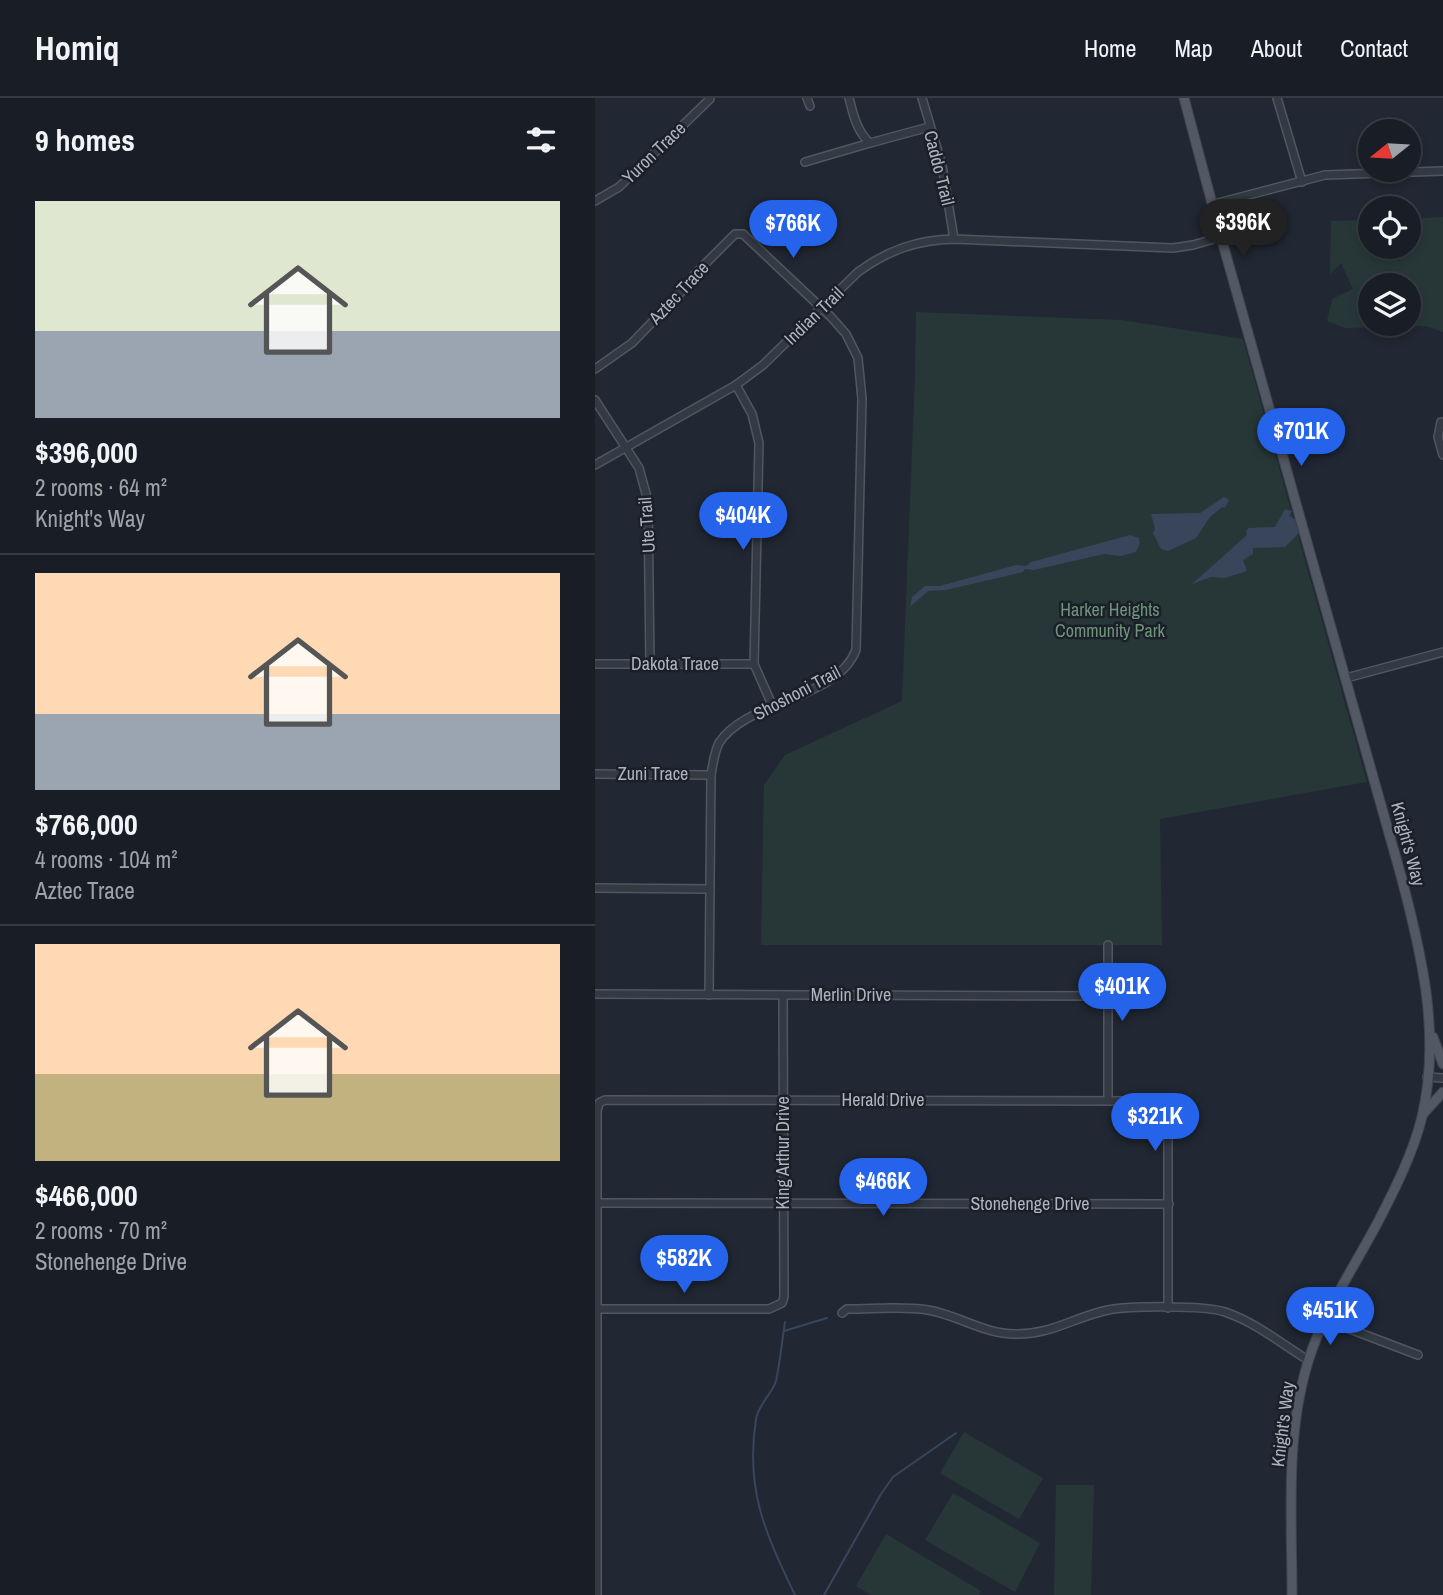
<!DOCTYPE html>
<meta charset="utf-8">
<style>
:root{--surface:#191e26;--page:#22272e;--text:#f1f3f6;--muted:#9fa2a7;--line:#373c43;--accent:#2563eb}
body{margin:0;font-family:"Archivo Narrow",sans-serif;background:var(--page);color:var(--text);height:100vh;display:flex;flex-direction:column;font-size:26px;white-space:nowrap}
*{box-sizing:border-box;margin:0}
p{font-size:23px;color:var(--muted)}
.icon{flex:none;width:38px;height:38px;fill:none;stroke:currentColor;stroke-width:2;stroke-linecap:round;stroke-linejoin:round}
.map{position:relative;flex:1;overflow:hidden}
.sheet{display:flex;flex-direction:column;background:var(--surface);width:595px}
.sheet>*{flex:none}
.needle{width:46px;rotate:252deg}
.tools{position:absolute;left:763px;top:21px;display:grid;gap:14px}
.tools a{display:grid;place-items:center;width:63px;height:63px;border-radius:50%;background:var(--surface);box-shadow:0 4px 10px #0003,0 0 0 2px var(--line);font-size:35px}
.price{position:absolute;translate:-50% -60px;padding:0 16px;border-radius:24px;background:var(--accent);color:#fff;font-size:23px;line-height:46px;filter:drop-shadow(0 2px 4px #0008)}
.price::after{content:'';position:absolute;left:50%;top:42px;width:21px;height:16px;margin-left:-10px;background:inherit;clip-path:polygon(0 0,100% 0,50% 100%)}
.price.selected{background:#222;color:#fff}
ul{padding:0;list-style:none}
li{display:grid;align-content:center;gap:14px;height:371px;padding:0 35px}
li+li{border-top:2px solid var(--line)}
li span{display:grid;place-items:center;height:217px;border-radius:0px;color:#555}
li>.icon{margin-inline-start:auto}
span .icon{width:126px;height:126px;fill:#fffc;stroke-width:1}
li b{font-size:30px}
h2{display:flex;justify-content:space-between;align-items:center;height:84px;padding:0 35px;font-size:30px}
header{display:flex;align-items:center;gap:42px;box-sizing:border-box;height:98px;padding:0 35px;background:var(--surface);border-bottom:2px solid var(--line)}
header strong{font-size:33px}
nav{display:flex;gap:38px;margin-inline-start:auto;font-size:24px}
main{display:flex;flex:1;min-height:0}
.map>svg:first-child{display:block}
</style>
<header>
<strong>Homiq</strong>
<nav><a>Home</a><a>Map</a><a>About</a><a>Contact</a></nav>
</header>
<main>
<section class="sheet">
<h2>9 homes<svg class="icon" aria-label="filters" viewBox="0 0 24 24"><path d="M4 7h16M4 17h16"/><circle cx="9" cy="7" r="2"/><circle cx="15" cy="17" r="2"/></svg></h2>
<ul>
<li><span style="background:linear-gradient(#dfe7d0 60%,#9aa5b1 0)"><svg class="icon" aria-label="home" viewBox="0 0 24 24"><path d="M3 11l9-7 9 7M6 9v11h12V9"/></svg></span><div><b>$396,000</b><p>2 rooms · 64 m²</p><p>Knight's Way</p></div></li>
<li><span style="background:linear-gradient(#ffd9b3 65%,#9aa5b1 0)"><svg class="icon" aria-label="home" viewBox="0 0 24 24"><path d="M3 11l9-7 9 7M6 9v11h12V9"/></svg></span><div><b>$766,000</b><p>4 rooms · 104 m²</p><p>Aztec Trace</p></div></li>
<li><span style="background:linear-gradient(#ffd9b3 60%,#c2b280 0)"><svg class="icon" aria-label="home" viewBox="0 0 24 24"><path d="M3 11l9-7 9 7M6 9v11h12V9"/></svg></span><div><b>$466,000</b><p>2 rooms · 70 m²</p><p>Stonehenge Drive</p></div></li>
</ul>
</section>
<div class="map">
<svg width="848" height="1497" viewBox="0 0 848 1497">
<rect width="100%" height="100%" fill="#212833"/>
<g fill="#273738" fill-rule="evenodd">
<path d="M848,119V234L831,228L750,230L732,223L737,201L758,191L746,165L735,176L736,123L775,122V149H814V121ZM775,187H814V226H775Z"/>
<polygon points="321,214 526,222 648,241 772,684 565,721 567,847 166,847 169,687 190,657 307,603 320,279"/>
<polygon points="369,1334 448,1380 424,1421 345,1375"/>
<polygon points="461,1387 499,1387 496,1497 459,1497"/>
<polygon points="358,1395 445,1445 420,1494 330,1442"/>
<polygon points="291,1436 386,1493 384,1497 276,1497 261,1488"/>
</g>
<g fill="#38455b">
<polygon points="629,399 634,402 630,410 627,409 615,419 601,440 573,453 566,451 558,435 560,431 556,416 605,415"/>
<polygon points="690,411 697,413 694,418 700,421 704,435 690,449 658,450 658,456 648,462 652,473 630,480 616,479 597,486 652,437 651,433 654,430 680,429"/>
<polygon points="535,437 544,440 545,445 541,454 525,458 509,456 439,472 430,471 428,474 351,492 333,493 315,509 317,499 330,488 345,488 421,467 431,468 436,464"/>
</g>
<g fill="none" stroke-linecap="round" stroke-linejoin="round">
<g stroke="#38455b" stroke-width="2">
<path d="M190,1224C187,1243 185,1264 181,1283C177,1296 163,1307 161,1321C150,1391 170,1435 200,1497"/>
<polyline points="189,1233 232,1220"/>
<polyline points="229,1497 286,1396 298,1379 361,1335"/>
</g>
<defs>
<g id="minor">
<polyline points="212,0 215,8"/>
<path d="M254,0C258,16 262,34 275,45L334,29"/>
<polyline points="327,0 347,67 359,141"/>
<polyline points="682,0 707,84"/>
<polyline points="210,64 275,45"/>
<polyline points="0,103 24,89 115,1 114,0"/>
<polyline points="619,106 730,77 848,73"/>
<path d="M0,271L37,245L90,190L100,176L140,136H148L236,219L251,236L263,260L267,301L261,552C242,602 151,602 124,645C119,655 118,666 116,677L114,897"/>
<polyline points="141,287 157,316 164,345 159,566 178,609"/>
<polyline points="0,302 44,370 53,403 55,566"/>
<polyline points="846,324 843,339 848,357"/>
<path d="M0,367L141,287L168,267L263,174C293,152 322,142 359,141L578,150L598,147L626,139"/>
<polyline points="0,566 159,566"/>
<polyline points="751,580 848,554"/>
<polyline points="0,676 116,677"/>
<polyline points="0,790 115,791"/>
<polyline points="0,896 513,898"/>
<polyline points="832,979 848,980"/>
<polyline points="513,1002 513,847"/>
<polyline points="2,1105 574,1106"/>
<polyline points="1,1211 174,1211 187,1205 189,1199 188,897"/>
<path d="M247,1215L252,1211C278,1211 307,1208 333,1212C363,1217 389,1236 420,1236C456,1237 479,1219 513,1212C534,1208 610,1207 630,1214C660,1224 687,1246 713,1262"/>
<polyline points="731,1222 823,1257"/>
<polyline points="2,1497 2,1013 4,1005 10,1002 573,1003 573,1210"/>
</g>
<g id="major">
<path d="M589,0L626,139L806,778C827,857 846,937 827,1019C818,1055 801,1089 784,1122C760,1168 728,1214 713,1264C690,1339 697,1420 697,1497"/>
<polyline points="838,939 848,966"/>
<polyline points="828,1016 848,994"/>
</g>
</defs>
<use href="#minor" stroke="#515762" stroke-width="10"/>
<use href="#major" stroke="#3d434d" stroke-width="11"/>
<use href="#minor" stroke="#343a44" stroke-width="7"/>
<use href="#major" stroke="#525864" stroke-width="9"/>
</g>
<g text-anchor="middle" stroke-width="5" stroke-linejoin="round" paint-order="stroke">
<g font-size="18" fill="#aeb4c1" stroke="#1a1f28">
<text transform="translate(59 55) rotate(-44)" y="6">Yuron Trace</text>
<text transform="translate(344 70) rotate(76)" y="6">Caddo Trail</text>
<text transform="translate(84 195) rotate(-47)" y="6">Aztec Trace</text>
<text transform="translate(219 218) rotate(-44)" y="6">Indian Trail</text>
<text transform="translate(52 427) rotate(-94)" y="6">Ute Trail</text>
<text x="80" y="572">Dakota Trace</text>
<text transform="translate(202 595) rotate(-28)" y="6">Shoshoni Trail</text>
<text x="58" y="682">Zuni Trace</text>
<text transform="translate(813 746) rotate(75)" y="6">Knight's Way</text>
<text x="256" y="903">Merlin Drive</text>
<text x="288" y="1008">Herald Drive</text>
<text transform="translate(188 1055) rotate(-90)" y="6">King Arthur Drive</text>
<text x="435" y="1112">Stonehenge Drive</text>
<text transform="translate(688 1326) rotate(-83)" y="6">Knight's Way</text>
</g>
<g font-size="18" fill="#70947a" stroke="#1a1f28">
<text x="515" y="518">Harker Heights<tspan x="515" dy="21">Community Park</tspan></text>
</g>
</g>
</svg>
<div class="tools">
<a><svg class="needle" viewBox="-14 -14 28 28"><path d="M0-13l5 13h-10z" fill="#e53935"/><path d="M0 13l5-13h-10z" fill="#9fa2a7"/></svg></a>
<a><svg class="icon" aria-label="locate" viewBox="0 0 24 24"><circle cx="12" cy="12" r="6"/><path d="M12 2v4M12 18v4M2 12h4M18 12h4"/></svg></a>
<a><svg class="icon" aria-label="layers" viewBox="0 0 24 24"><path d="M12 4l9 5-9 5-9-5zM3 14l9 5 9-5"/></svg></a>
</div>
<b class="price selected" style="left:648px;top:161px">$396K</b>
<b class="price" style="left:198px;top:162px">$766K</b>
<b class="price" style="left:706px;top:370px">$701K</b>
<b class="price" style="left:148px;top:454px">$404K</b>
<b class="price" style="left:527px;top:925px">$401K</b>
<b class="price" style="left:560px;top:1055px">$321K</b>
<b class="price" style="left:288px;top:1120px">$466K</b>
<b class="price" style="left:89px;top:1197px">$582K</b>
<b class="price" style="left:735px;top:1249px">$451K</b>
</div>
</main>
